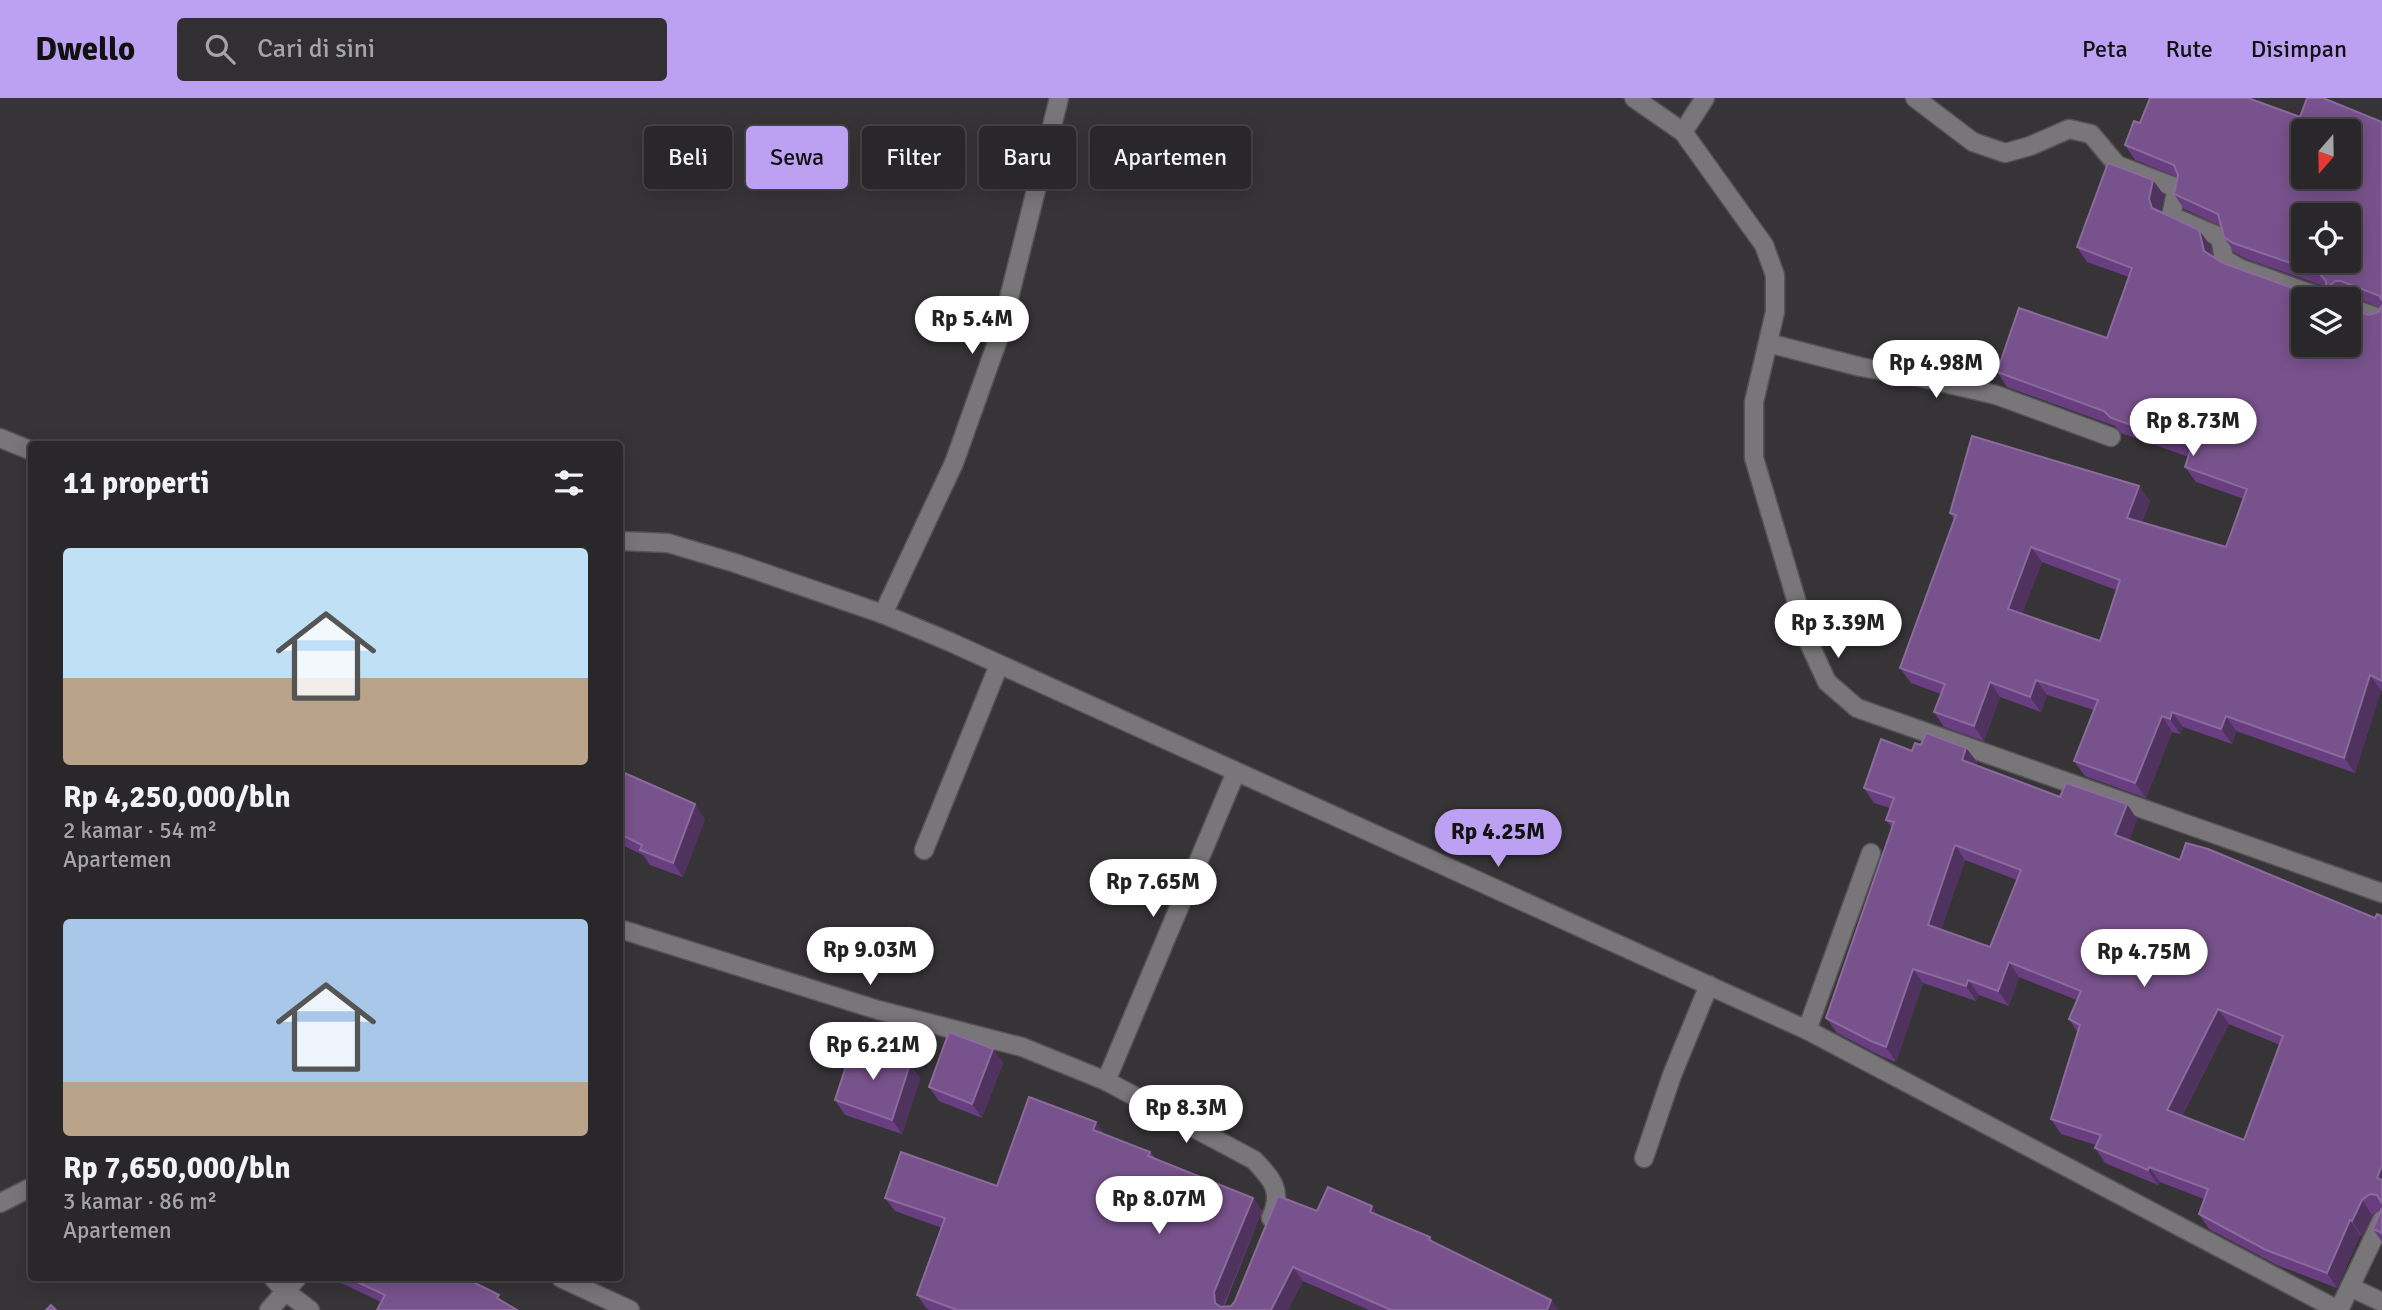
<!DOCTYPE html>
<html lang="id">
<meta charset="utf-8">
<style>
:root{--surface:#29272a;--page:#312f32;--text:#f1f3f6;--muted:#a5a5a8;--line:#454447;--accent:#bca0f2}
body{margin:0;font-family:Signika,sans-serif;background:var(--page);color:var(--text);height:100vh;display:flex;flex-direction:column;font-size:26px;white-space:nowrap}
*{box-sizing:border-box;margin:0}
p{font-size:23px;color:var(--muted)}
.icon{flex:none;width:38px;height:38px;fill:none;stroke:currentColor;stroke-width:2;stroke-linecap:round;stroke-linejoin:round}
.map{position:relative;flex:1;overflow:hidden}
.details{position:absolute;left:28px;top:343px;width:595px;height:840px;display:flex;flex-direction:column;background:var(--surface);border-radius:7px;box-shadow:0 4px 18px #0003,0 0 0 2px var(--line)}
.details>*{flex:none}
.guide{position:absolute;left:644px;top:28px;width:665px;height:63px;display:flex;gap:14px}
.needle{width:46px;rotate:200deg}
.controls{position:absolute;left:2291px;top:21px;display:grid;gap:14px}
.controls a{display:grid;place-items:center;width:70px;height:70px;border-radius:7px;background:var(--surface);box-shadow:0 4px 18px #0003,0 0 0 2px var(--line);font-size:35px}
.price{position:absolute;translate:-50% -60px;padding:0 16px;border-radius:24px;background:#fff;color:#222;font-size:23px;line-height:46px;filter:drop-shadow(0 2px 4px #0008)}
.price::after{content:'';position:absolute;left:50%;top:42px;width:21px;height:16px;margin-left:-10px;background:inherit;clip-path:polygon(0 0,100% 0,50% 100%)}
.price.active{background:var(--accent);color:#111}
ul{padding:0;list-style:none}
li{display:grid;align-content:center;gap:14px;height:371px;padding:0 35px}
li span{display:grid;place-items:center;height:217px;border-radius:7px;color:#555}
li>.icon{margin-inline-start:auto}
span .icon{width:126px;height:126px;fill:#fffc;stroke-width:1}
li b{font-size:30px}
h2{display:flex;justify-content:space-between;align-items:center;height:84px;padding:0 35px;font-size:30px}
.chip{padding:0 24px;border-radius:7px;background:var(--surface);box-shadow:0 4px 18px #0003,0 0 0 2px var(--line);font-size:24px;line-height:63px}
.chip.active{background:var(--accent);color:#111}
header{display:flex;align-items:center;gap:42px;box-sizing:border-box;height:98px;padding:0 35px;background:var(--accent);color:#111}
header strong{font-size:33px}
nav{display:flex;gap:38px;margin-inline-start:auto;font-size:24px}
.search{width:490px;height:63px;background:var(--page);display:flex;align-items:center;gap:18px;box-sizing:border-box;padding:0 24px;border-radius:7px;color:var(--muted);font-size:26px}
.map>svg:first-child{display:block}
</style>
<header>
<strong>Dwello</strong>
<div class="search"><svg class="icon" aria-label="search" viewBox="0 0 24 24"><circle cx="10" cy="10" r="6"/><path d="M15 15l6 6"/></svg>Cari di sini</div>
<nav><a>Peta</a><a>Rute</a><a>Disimpan</a></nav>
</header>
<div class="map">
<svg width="2382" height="1212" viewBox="0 0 2382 1212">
<rect width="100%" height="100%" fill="#373438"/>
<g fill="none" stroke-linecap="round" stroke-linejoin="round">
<defs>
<g id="minor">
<polyline points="1634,0 1683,34"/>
<polyline points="1705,0 1683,34 1764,147 1775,177 1775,214 1754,304 1754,360 1809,545 1827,584 1857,610 2382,795"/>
<polyline points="1915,0 1973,44 2005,55 2030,48 2069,31 2091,36 2117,67 2177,90 2171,118 2220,139 2224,161 2239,170 2326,201"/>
<polyline points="2348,209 2382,221"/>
<polyline points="1768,245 1861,269 1919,279 1996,297 2111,339"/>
<polyline points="0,340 32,353"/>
<polyline points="620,443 668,445 735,465 883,516 948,543 1807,932 2338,1212"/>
<polyline points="883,516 954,365 1000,236 1059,0"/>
<polyline points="924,752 999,567"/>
<path d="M620,831L878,912L1022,949L1106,983L1254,1062C1273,1082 1283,1093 1271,1120"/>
<polyline points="1807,932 1871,755"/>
<polyline points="1106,983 1236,674"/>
<polyline points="1644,1060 1672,977 1709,887"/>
<polyline points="0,1105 32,1089"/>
<polyline points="273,1180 285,1193 310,1212"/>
<polyline points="561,1180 630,1212"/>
<polyline points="2350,1189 2382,1204"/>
<polyline points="269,1212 297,1180"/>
<polyline points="2339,1212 2382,1122"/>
</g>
</defs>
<use href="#minor" stroke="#555356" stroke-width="21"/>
<use href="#minor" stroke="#79767a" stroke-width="18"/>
</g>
<g fill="#693e80" fill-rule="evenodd">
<path d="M2300,19L2382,24V593L2381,592L2355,675L2236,633L2232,646L2183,629L2180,636L2172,634L2146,700L2085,678L2074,663L2094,612L2047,597L2041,614L2000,599L1984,643L1944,629L1934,614L1941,596L1911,585L1900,570L1954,422L1950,415L2150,403L2142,424L2226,449L2244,401L2196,384L2185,369L2189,359L2121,335L2115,328L2007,289L1997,274L2107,240L2129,179L2087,164L2077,149L2164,97L2160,114L2210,147L2213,158L2223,165L2312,197H2318L2326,190V189L2244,160L2234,154L2224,139L2221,128L2184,111L2174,96L2177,79L2135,62L2125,47L2140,25ZM2345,198H2352L2381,210L2379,214L2368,217L2303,201H2342ZM2042,464L2116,492L2100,543L2022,516Z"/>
<path d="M1921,647L1966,650L1977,664L1975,668L2060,699L2137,721L2129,742L2180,762L2375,820L2382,818V1144L2373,1131L2381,1111H2380L2372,1117L2362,1138L2360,1137L2337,1190L2277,1167L2209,1131L2199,1116L2204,1101L2160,1084L2158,1087L2105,1065L2095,1050L2096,1047L2061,1036L2051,1021L2078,935L2069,921L2077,902L2019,879L2009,908L1979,897L1976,903L1923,885L1896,964L1881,958L1837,935L1826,920L1892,730L1886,722L1890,710L1874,705L1864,690L1912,653ZM1965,762L2017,782L1990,849L1941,832ZM2229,926L2280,947L2244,1042L2182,1018Z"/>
<polygon points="620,673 705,721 683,779 650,767 643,757 620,746"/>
<polygon points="993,951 1003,965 982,1020 939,1003 929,989"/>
<polygon points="910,966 920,981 902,1036 845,1017 835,1002"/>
<polygon points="1105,1037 1150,1054 1155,1060 1253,1100 1262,1113 1224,1209 1231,1208 1317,1113 1379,1118 1430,1139 1433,1144 1551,1202 1558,1212 1369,1212 1303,1183 1288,1212 930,1212 927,1211 917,1197 942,1130 895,1113 885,1100 997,1088"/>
<polygon points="335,1180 465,1180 381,1204 337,1183"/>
</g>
<g fill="#4f325e">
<polygon points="2153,82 2164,97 2160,116 2152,110 2149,101"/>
<polygon points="2199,132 2210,147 2215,168 2204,153"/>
<polygon points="2327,190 2335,201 2329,201 2326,195"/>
<polygon points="2139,388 2150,403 2138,435 2127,420"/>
<polygon points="2031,449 2042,464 2018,526 2008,511"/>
<polygon points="2370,577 2381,592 2355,675 2344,660"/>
<polygon points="2036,582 2047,597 2041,614 2030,599"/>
<polygon points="1990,584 2000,599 1984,643 1974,628"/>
<polygon points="2172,614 2183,629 2180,636 2170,621"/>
<polygon points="2162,618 2172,634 2146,700 2135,685"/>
<polygon points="2226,618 2236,633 2232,646 2221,631"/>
<polygon points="1966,650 1977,664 1972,677 1962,662"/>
<polygon points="695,706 705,721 683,779 673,765"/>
<polygon points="2127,706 2137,721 2125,752 2115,737"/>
<polygon points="1955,747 1965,762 1938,842 1928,827"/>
<polygon points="2009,864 2019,879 2009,908 1998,893"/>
<polygon points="1913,871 1923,885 1896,964 1886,949"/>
<polygon points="1968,882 1979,897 1976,903 1966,888"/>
<polygon points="2218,911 2229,926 2177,1027 2167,1012"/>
<polygon points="993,951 1003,965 982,1020 972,1006"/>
<polygon points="910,966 920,981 902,1036 892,1022"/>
<polygon points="1096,1024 1106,1038 1093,1032"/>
<polygon points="2382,1067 2382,1088 2377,1080"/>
<polygon points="2149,1069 2160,1084 2158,1087 2148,1072"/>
<polygon points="1253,1100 1262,1113 1223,1208 1224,1212 1215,1205 1214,1194"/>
<polygon points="2362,1102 2372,1117 2362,1138 2352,1123"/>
<polygon points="1372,1108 1382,1122 1370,1114"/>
<polygon points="2350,1122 2360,1137 2337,1190 2327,1175"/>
<polygon points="1293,1169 1303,1183 1288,1212 1271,1212"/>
<polygon points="1551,1202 1558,1212 1547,1212"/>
</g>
<g fill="#78528c" stroke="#8b6b9c" stroke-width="2" fill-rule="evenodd">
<path d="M2150,0H2248L2300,19L2307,0H2323L2382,24V203L2380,198L2341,183H2335L2327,190L2326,195L2329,201H2303V247H2348V209L2368,217L2379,214L2382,207V583L2370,577L2344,660L2226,618L2221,631L2172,614L2170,621L2162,618L2135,685L2074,663L2098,602L2036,582L2030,599L1990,584L1974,628L1934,614L1945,586L1900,570L1956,417L1950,415L1972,338L2139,388L2127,420L2226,449L2247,391L2185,369L2192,348L2111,320L2104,313L1997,274L2019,210L2107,240L2132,170L2077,149L2108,65L2153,82L2149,101L2152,110L2199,132L2204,153L2223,165L2312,197H2318L2326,190V183L2319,175L2233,145L2224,139L2218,116L2174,96L2178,77L2174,67L2125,47L2134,23L2140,25ZM2303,33H2348V79H2303ZM2303,117H2348V163H2303ZM2031,449L2120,482L2100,543L2008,511Z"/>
<path d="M1926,635L1966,650L1962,662L2060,699L2066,685L2127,706L2115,737L2180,762L2186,745L2208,751L2375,820L2377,816L2382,818V1067L2377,1080L2382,1082V1105L2377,1097L2370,1096L2362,1102L2352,1123L2350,1122L2327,1175L2266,1152L2199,1116L2208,1091L2149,1069L2148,1072L2095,1050L2101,1037L2051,1021L2080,927L2069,921L2081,893L2009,864L1998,893L1968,882L1966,888L1913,871L1886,949L1871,943L1826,920L1894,724L1886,722L1894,700L1864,690L1881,641L1912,653L1915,645L1921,647ZM1955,747L2021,772L1990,849L1928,827ZM2218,911L2283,938L2244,1042L2167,1012Z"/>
<polygon points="620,673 695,706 673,765 640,752 642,747 620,736"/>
<polygon points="949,934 993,951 972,1006 929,989"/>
<polygon points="853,947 910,966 892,1022 835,1002"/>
<polygon points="1029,999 1096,1024 1093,1032 1150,1054 1148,1058 1253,1100 1214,1194 1215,1205 1221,1209 1231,1208 1235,1203 1278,1098 1317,1113 1328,1089 1372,1108 1370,1114 1430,1139 1429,1142 1551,1202 1547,1212 1391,1212 1293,1169 1271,1212 957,1212 917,1197 945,1120 885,1100 901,1054 997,1088"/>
<polygon points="2382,1110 2382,1135 2373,1131"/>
<polygon points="349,1180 465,1180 499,1197 497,1200 517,1212 377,1212 385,1197"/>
<polygon points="51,1207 56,1212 46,1212"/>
</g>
</svg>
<div class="controls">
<a><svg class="needle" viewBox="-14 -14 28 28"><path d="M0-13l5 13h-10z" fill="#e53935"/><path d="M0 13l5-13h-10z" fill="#a5a5a8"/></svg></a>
<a><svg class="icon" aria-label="locate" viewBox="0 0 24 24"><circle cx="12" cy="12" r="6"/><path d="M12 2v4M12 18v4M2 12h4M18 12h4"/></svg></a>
<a><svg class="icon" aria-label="layers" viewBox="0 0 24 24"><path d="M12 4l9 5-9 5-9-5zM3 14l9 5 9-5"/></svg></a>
</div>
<b class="price" style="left:972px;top:258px">Rp 5.4M</b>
<b class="price" style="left:1936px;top:302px">Rp 4.98M</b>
<b class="price" style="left:2193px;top:360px">Rp 8.73M</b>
<b class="price" style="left:1838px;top:562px">Rp 3.39M</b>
<b class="price active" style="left:1498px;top:771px">Rp 4.25M</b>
<b class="price" style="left:1153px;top:821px">Rp 7.65M</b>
<b class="price" style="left:870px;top:889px">Rp 9.03M</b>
<b class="price" style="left:2144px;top:891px">Rp 4.75M</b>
<b class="price" style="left:873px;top:984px">Rp 6.21M</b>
<b class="price" style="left:1186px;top:1047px">Rp 8.3M</b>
<b class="price" style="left:1159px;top:1138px">Rp 8.07M</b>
<div class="guide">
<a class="chip">Beli</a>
<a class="chip active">Sewa</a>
<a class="chip">Filter</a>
<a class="chip">Baru</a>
<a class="chip">Apartemen</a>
</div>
<section class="details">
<h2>11 properti<svg class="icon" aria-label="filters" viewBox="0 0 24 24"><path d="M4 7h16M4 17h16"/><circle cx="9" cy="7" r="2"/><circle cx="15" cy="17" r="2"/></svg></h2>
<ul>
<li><span style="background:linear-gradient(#bfe0f5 60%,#b9a48a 0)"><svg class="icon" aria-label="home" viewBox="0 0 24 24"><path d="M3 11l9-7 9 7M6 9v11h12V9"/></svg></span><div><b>Rp 4,250,000/bln</b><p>2 kamar · 54 m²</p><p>Apartemen</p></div></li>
<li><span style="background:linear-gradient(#a9c7e8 75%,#b9a48a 0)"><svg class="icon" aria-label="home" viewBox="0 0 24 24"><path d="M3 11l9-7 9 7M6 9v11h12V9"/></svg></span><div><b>Rp 7,650,000/bln</b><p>3 kamar · 86 m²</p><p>Apartemen</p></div></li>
</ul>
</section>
</div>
